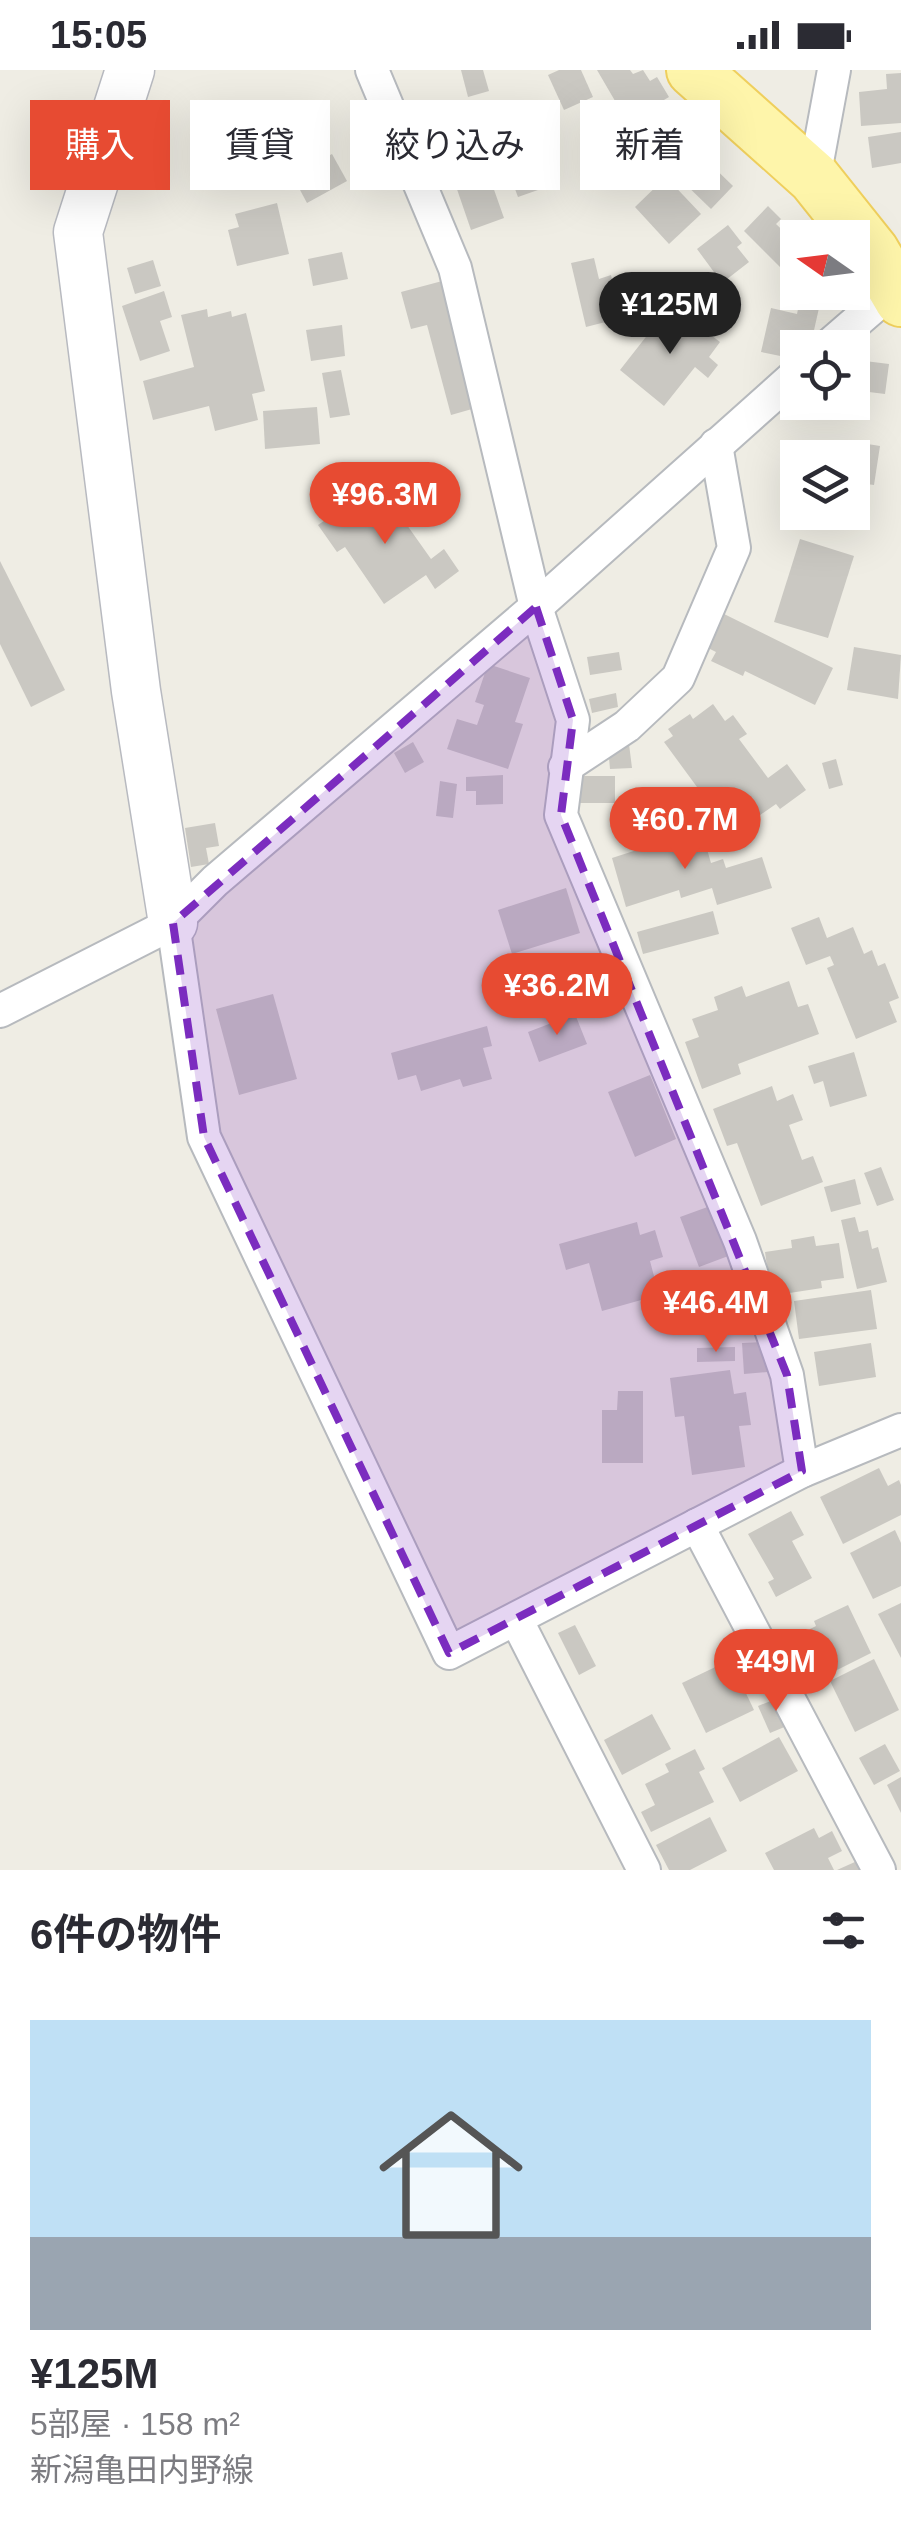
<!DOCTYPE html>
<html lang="ja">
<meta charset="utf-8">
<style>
:root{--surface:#fff;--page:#f7f7f7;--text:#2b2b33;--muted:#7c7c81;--line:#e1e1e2;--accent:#e74b32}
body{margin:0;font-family:Arial,"Noto Sans JP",sans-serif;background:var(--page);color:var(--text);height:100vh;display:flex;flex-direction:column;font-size:38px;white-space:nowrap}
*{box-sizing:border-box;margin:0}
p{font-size:32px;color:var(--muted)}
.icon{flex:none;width:55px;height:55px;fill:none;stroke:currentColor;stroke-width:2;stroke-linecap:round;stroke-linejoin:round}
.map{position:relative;height:1800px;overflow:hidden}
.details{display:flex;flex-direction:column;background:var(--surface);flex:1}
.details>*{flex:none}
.hud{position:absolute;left:30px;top:30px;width:842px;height:90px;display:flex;gap:20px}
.needle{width:65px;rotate:284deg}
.fabs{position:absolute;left:780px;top:150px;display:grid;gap:20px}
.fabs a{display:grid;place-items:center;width:90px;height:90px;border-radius:0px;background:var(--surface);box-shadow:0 10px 40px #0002;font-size:50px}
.price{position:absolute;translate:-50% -85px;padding:0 22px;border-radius:35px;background:var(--accent);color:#fff;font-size:32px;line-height:65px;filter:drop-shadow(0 2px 5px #0008)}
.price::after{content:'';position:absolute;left:50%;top:60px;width:30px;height:22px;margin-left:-15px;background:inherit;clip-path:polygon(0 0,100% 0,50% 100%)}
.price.current{background:#222;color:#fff}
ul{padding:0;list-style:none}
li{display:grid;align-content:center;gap:20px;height:530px;padding:0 30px}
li+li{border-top:2px solid var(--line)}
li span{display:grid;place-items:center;height:310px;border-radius:0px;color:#555}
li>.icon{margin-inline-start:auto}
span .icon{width:180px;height:180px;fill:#fffc;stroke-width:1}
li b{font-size:42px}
h2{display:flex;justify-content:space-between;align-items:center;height:120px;padding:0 30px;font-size:42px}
.tag{padding:0 35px;border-radius:0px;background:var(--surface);box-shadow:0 10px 40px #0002;font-size:35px;line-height:90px}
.tag.current{background:var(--accent);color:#fff}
.status{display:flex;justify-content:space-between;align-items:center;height:70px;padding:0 50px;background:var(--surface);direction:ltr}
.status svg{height:28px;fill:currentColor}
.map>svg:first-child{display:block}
</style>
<div class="status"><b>15:05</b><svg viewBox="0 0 49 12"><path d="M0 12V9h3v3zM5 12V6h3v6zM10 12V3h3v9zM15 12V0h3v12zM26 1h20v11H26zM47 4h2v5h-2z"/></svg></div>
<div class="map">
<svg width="901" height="1800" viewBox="0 0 901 1800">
<rect width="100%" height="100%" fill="#efede4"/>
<g fill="#cac8c2">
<polygon points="461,0 483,0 489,21 468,27"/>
<polygon points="559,0 581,0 593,27 564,40 548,5"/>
<polygon points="597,0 630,0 633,4 643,0 650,11 657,7 669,27 652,37 657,46 632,60"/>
<polygon points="901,3 901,53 861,56 859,22 887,19 886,4"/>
<polygon points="605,30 623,63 612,69 593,37"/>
<polygon points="528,38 534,53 544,49 554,76 543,80 555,114 518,127 504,90 486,97 504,148 471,160 449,96 457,93 448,67"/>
<polygon points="901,62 901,93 872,98 868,67"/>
<polygon points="698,82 733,116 711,139 676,105"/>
<polygon points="332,84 347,111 307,133 292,105"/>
<polygon points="666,107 701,144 669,174 635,137"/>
<polygon points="277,133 289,184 237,196 228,160 239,157 235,144"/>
<polygon points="768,136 781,149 776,154 798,175 798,181 781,198 744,161"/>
<polygon points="728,155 742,173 737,177 749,192 722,213 697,179"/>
<polygon points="342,182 348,209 313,216 308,189"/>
<polygon points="594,188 599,209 611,205 621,248 586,257 571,193"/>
<polygon points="153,190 161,216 135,224 127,198"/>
<polygon points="446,210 479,337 451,345 427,255 411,259 401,222"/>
<polygon points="164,221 172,247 160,251 170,281 140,291 122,236"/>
<polygon points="799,234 819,238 810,278 797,278 795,289 761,282 771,238 797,244"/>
<polygon points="207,239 208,247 231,241 232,247 246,243 265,321 252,324 258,350 215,361 209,336 153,350 143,311 194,297 181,245"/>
<polygon points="667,240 694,261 699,256 720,272 709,287 718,295 708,308 695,297 664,336 620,300"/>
<polygon points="342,255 345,286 311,291 306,260"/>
<polygon points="857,290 889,294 885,324 853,320"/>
<polygon points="341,300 350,345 330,348 322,303"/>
<polygon points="317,337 320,374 265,379 263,341"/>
<polygon points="843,370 880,376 874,415 852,412 852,388 840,388"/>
<polygon points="371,419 378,429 385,424 431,489 444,479 459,501 435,519 426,505 384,534 345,477 337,482 318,455"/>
<polygon points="800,469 854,486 828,568 774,552"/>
<polygon points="0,491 65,620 31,637 0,574"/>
<polygon points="716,540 833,598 815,635 745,601 743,606 711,591 716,582 700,574"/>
<polygon points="854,577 901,585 898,629 847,620"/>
<polygon points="619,582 622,600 590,605 587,587"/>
<polygon points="488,594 530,608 515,652 523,654 508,699 447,679 457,649 477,655 484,635 475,632"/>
<polygon points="616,623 618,637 592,643 589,629"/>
<polygon points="713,634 725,651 733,645 747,664 739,669 768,708 787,694 806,720 780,739 776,734 753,750 748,744 742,748 734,736 719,747 664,672 673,666 668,659 690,644 693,649"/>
<polygon points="413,672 424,692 405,703 394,683"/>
<polygon points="629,674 632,698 610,699 608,677"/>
<polygon points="836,689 843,715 829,719 822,693"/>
<polygon points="503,705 503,734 476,735 476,721 466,721 466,707"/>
<rect x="578" y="706" width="37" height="27"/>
<polygon points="440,711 457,714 453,748 436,746"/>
<polygon points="215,753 219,776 206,778 209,794 191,797 185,758"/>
<polygon points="664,762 667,773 702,762 711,793 723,789 726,798 762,787 772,818 717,835 712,818 681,828 679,820 626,837 612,788 643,778 640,770"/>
<polygon points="566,818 580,863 512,884 498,840"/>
<polygon points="713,841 719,864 643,884 637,862"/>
<polygon points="819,847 827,868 853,857 864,884 872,880 878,896 885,893 899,928 889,932 897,952 856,969 827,898 834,895 830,886 806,895 791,858"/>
<polygon points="559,910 566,928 539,937 533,918"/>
<polygon points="789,911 798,937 808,934 819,964 738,994 741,1004 702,1019 685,972 699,967 692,949 718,940 714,927 742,916 746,927"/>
<polygon points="273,924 297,1009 239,1025 216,939"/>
<polygon points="575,944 587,974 539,992 528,962"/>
<polygon points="487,956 492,976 483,978 492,1009 463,1017 460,1009 421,1021 416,1005 398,1010 391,983"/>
<polygon points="854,982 867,1026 830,1037 823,1011 814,1014 808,996"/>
<polygon points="650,1005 676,1069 635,1087 608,1022"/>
<polygon points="772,1016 777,1031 793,1024 803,1050 789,1055 802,1090 813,1086 823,1112 761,1136 737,1073 727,1076 713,1039"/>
<polygon points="881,1097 894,1130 877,1136 864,1103"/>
<polygon points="855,1109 861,1134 831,1142 824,1117"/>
<polygon points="713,1135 731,1185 699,1197 680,1147"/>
<polygon points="855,1147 859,1162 868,1160 872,1179 878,1177 887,1212 857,1219 841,1150"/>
<polygon points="637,1152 640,1165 655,1160 663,1187 650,1191 659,1225 602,1241 589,1193 566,1200 559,1174"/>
<polygon points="814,1166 816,1176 839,1173 844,1208 821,1211 822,1218 783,1224 781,1209 769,1210 765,1182 792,1178 791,1170"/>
<polygon points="871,1220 877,1259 799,1269 794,1231"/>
<polygon points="757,1238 759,1263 709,1266 708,1241"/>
<polygon points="767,1272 768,1302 744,1304 742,1273"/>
<polygon points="871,1273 876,1307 819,1316 814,1282"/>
<polygon points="735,1277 735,1291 697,1292 697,1278"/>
<polygon points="730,1300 734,1324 746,1322 751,1355 739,1356 745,1397 692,1405 684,1346 675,1347 670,1308"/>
<polygon points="618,1321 643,1321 643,1393 602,1393 602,1340 617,1340"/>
<polygon points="879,1398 888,1416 899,1410 901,1415 901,1445 843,1474 820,1427"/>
<polygon points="791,1441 804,1465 792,1471 812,1508 776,1527 768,1512 774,1509 748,1464"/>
<polygon points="895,1460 901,1473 901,1516 873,1529 850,1483"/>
<polygon points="901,1533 901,1588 878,1544"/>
<polygon points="848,1535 871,1583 819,1609 798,1565 816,1556 814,1551"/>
<polygon points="575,1555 596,1596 579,1605 558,1563"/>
<polygon points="874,1589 899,1640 855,1662 830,1611"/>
<polygon points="730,1590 754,1640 706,1663 682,1613"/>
<polygon points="783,1626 794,1653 770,1663 758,1636"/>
<polygon points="652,1644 671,1679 622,1705 604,1670"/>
<polygon points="779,1667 798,1701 740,1732 722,1698"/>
<polygon points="885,1674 900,1701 874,1715 859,1688"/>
<polygon points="695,1679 705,1699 699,1702 714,1732 651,1762 641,1742 655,1735 645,1714 669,1702 665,1694"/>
<polygon points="901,1707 901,1743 887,1715"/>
<polygon points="710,1747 727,1781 690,1800 669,1800 656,1775"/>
<polygon points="814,1758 819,1768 832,1761 842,1781 828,1788 834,1800 774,1800 765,1783"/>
<polygon points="866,1787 872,1800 837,1800"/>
</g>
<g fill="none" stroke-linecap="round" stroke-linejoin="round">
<defs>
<g id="street">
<polyline points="372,0 455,198 536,537 573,650 561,745 740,1171 787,1305 802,1401"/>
<polyline points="814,108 834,0"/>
<polyline points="826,278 901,213"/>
<polyline points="565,697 627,656 678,608 734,478 716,375"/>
<polyline points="173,853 204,1067 449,1583 802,1401 901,1360"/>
<polyline points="0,941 173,853 215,811 536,537 798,303"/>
<polyline points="697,1455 879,1800"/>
<polyline points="516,1549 644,1800"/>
</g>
<polyline id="secondary" points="130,0 78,162 136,621 173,853"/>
<polyline id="primary" points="693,0 814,108 873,182 901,230"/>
</defs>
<use href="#street" stroke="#b7babe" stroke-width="36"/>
<use href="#secondary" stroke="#b8bac0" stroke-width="51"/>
<use href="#primary" stroke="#efcf5d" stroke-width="56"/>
<use href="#street" stroke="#fff" stroke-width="32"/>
<use href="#secondary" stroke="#fff" stroke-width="48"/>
<use href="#primary" stroke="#fef5aa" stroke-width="52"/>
</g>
<path fill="#7b2cbf" fill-opacity="0.2" stroke="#7b2cbf" stroke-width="8" stroke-dasharray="20 12" stroke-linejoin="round" d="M536,537L573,650L561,745L787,1305L802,1401L449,1583L204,1067L173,853Z"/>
</svg>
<div class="fabs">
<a><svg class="needle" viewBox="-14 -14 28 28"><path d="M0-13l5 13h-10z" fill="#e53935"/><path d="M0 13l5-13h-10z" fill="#7c7c81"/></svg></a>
<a><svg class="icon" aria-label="locate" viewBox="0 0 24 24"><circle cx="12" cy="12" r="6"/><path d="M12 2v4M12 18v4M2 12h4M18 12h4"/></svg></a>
<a><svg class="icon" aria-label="layers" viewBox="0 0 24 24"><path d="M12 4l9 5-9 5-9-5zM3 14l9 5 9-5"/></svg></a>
</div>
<b class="price current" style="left:670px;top:287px">¥125M</b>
<b class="price" style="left:385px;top:477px">¥96.3M</b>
<b class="price" style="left:685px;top:802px">¥60.7M</b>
<b class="price" style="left:557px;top:968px">¥36.2M</b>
<b class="price" style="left:716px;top:1285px">¥46.4M</b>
<b class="price" style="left:776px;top:1644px">¥49M</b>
<div class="hud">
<a class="tag current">購入</a>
<a class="tag">賃貸</a>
<a class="tag">絞り込み</a>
<a class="tag">新着</a>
</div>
</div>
<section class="details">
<h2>6件の物件<svg class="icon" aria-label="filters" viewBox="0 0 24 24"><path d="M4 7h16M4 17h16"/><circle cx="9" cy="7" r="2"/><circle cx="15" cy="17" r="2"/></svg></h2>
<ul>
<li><span style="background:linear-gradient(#bfe0f5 70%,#9aa5b1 0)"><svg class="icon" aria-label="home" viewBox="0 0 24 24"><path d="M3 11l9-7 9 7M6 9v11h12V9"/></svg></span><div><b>¥125M</b><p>5部屋 · 158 m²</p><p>新潟亀田内野線</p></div></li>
</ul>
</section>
